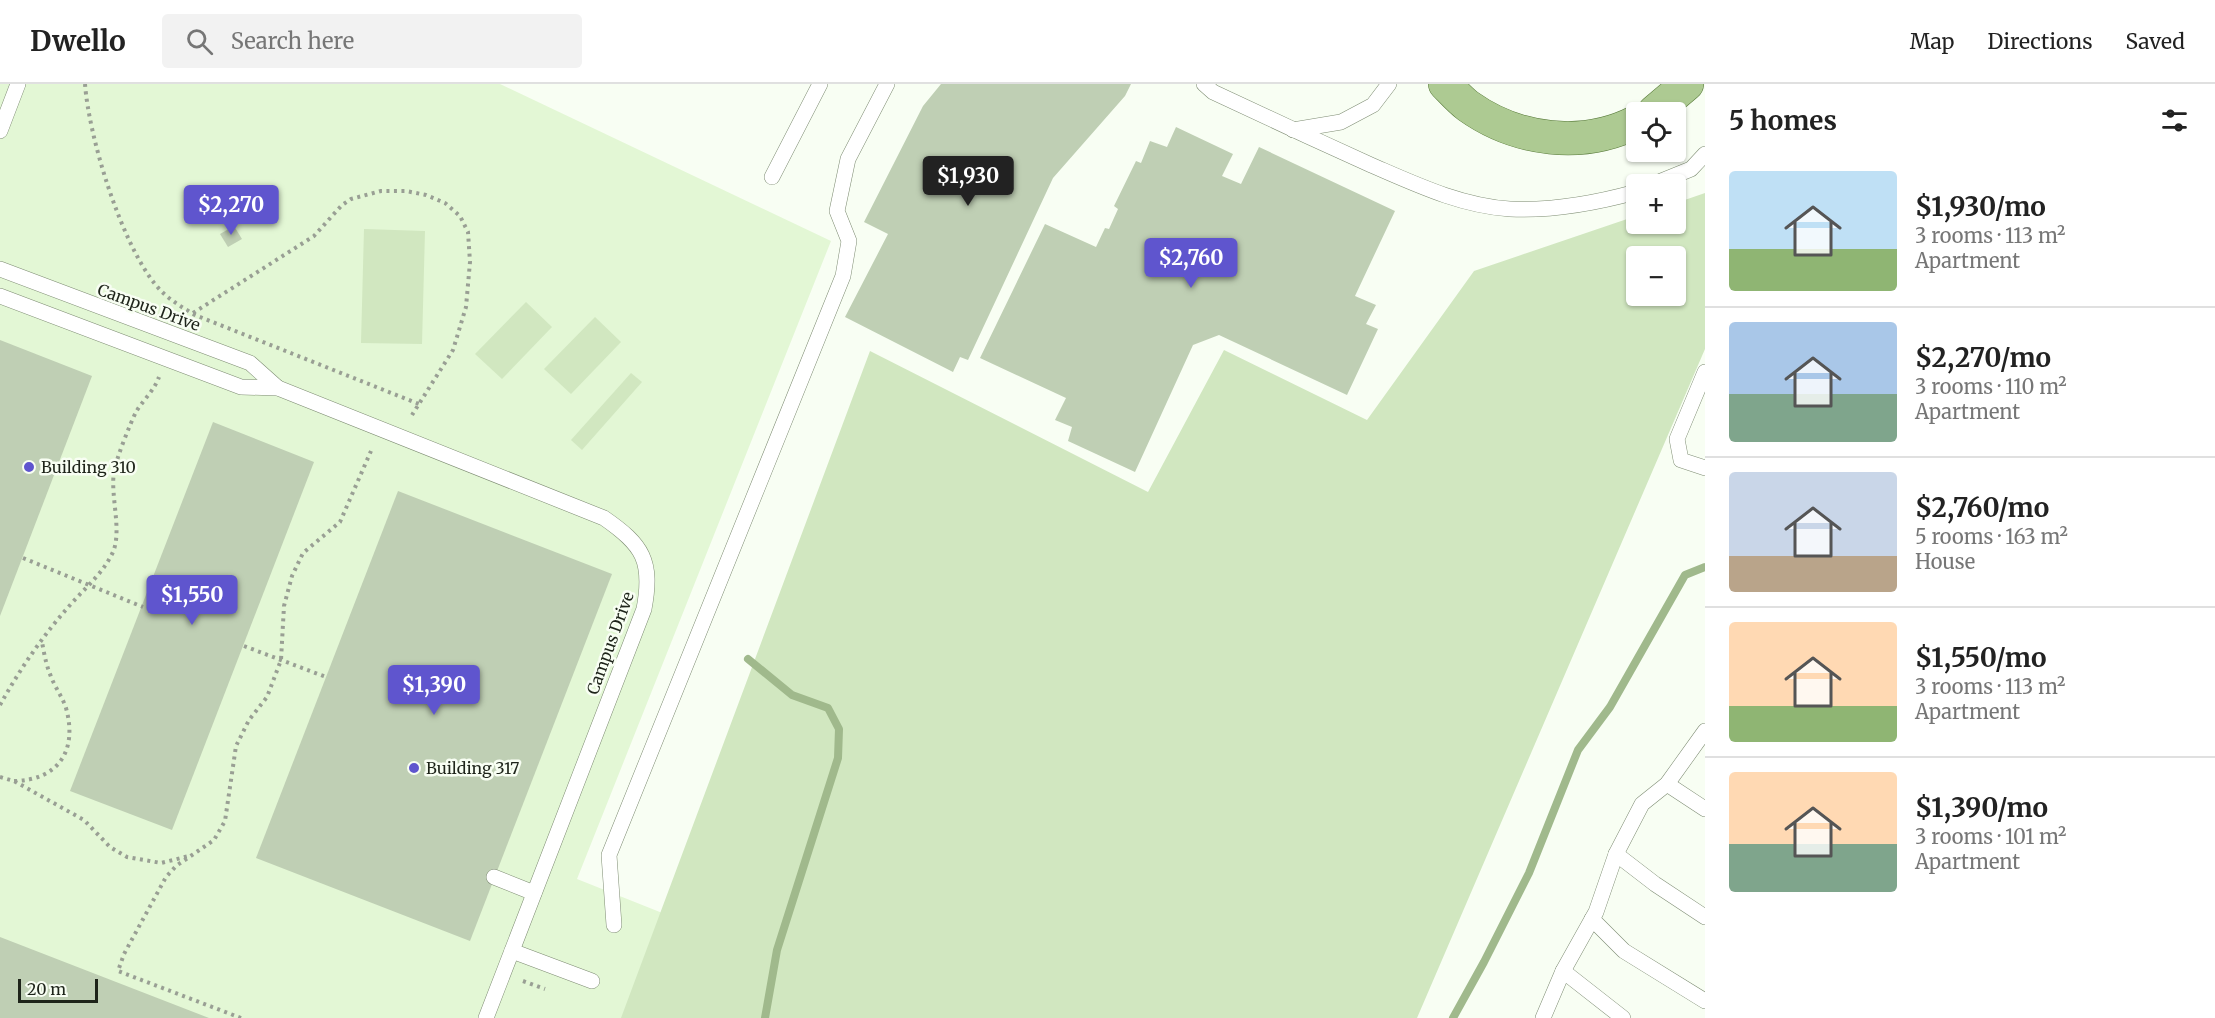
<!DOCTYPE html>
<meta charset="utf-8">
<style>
:root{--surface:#fff;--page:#f2f2f2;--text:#222;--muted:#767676;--line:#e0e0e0;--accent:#5f55ce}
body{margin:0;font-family:Merriweather,serif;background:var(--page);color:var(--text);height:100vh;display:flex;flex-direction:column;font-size:22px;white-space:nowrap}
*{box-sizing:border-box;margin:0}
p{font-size:20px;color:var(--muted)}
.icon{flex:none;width:33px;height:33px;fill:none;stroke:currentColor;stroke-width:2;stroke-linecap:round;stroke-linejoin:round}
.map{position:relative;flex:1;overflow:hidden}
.sheet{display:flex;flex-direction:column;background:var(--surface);width:510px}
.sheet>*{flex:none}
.buttons{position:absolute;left:1626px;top:18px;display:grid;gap:12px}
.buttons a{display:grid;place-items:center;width:60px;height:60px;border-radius:6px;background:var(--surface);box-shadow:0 2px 4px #0004;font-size:30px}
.scale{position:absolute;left:18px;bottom:15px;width:80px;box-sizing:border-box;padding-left:6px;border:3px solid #1e241a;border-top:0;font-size:16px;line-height:21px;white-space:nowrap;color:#1e241a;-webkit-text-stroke:4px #f8fef3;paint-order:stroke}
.price{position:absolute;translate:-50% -51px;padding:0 14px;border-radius:6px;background:var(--accent);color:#fff;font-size:20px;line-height:39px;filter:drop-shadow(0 2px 3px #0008)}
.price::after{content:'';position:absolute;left:50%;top:36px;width:18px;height:14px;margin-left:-9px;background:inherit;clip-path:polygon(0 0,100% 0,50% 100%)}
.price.current{background:#222;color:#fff}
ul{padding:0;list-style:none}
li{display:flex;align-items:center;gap:18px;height:150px;padding:0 24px}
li+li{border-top:2px solid var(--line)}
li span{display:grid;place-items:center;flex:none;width:168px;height:120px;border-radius:6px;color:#555}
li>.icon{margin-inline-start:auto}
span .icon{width:72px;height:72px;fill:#fffc;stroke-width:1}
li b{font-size:26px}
h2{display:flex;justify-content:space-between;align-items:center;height:72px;padding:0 24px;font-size:26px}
header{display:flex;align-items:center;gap:36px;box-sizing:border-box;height:84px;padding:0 30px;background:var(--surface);border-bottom:2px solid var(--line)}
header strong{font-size:28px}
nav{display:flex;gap:33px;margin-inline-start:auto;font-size:21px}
.search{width:420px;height:54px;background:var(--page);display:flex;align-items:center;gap:15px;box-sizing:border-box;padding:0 21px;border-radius:6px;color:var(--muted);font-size:22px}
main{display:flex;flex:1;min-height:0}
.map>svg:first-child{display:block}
</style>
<header>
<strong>Dwello</strong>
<div class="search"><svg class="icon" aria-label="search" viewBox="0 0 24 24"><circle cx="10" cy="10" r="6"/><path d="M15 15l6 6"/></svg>Search here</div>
<nav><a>Map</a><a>Directions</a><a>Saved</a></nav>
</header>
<main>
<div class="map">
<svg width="1705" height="934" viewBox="0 0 1705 934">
<rect width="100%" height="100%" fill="#f8fef3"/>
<polygon fill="#e3f7d5" points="0,0 500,0 831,157 577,795 926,934 0,934"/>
<g fill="#d1e7c0" fill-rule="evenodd">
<path d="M1705,109V265L1417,934H621L870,267L1148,408L1224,266L1367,336L1474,187L1636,132V140H1676V119ZM1636,172H1676V212H1636Z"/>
<polygon points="364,145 425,147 422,260 361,259"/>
<polygon points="526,218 552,243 502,295 475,270"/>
<polygon points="595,233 621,258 571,310 544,285"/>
<polygon points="631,289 642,298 582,366 571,356"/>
</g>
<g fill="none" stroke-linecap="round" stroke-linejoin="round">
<g stroke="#a0b98c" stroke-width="8">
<polyline points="748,575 792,611 828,624 839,645 838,674 777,866 765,934"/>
<polyline points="1453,934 1484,878 1529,789 1578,666 1610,623 1685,491 1705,483"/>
</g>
</g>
<g fill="#bfcfb4">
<polygon points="941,0 1131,0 1125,12 1053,94 968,276 960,273 953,288 845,233 888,150 864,138 923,22"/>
<polygon points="1176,43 1233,70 1222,92 1241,100 1259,63 1395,127 1355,212 1376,221 1366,240 1378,245 1347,311 1219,251 1193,261 1135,388 1068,357 1072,343 1055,336 1066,314 980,274 1045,140 1096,163 1105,144 1109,145 1118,125 1114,122 1136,77 1141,79 1150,57 1167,63"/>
<polygon points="234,142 242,155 228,163 220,150"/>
<polygon points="0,256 92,292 0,532"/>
<polygon points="213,338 314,378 172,746 70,707"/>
<polygon points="398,407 612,490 470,857 256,774"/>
<polygon points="0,853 209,934 0,934"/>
</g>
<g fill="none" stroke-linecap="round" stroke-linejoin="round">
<defs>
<g id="service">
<path d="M1204,0L1213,8C1266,33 1318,57 1371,81C1415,100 1461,122 1510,125C1552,127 1596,119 1636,108"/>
<polyline points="1293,46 1341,38 1373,21 1389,0"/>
<polyline points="0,47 18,0"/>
<polyline points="772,93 820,0"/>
<polyline points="1654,100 1691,85 1705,70"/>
<polyline points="0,185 250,279 278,304"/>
<path d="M0,212L241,303L278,304L604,434C643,461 653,477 644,525L486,934"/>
<polyline points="1705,288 1677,355 1681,376 1705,384"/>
<polyline points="1667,700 1705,725"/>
<polyline points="1616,770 1655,800 1705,833"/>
<polyline points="494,793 534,809"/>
<polyline points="1592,835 1624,867 1705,917"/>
<polyline points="614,841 609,771 843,192 849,157 837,127 848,75 887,0"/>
<polyline points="512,867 592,897"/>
<polyline points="1563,887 1623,934"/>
<polyline points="1543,934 1563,887 1596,828 1616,770 1642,720 1667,700 1705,647"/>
</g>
<g id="primary">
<path d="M1445,0C1452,7 1460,16 1468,22C1517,57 1583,65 1636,38"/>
<polyline points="1654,28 1687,0"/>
</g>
</defs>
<use href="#service" stroke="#7e8c73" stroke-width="16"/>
<use href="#primary" stroke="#577939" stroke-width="34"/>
<g stroke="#999f94" stroke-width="4" stroke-dasharray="3 4.5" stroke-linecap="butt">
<path d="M85,0C89,54 121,158 155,200C166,214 180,222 195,231L419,320"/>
<polyline points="193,229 314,152 342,121 351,115 381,107 406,107 426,111 445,119 460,132 468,148 470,178 466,223 453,266 412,331"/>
<polyline points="23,474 143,523"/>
<polyline points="244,562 326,593"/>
<path d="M0,621C20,585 44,550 71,520C86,503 102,490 112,470C123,449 110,412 114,388C116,375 130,340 136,328C143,316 154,307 159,293"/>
<polyline points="0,693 14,697 84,736 110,763 127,773 161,779 189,772"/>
<path d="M14,697C58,696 78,667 66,624C62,612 54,602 50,590C46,580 44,569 42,558"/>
<polyline points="523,897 545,905"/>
<polyline points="241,934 118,887 124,870 166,793 176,782 214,756 225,737 236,662 249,636 267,613 281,576 284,522 292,492 303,469 340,438 371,367"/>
</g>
<use href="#service" stroke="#fff" stroke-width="15"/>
<use href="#primary" stroke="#adca92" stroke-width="33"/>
</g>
<g fill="#5f55ce" stroke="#f8fef3" stroke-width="2">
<circle cx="29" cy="383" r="6"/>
<circle cx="414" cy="684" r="6"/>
</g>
<g text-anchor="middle" stroke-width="5" stroke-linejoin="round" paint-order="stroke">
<g font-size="16" fill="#1e241a" stroke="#f8fef3">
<text transform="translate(149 223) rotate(20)" y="6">Campus Drive</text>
<text transform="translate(610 559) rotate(-70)" y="6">Campus Drive</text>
</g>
<g font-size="16" fill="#1e241a" stroke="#f8fef3" text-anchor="start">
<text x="41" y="389">Building 310</text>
<text x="426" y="690">Building 317</text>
</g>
</g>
</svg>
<div class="buttons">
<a><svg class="icon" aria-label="locate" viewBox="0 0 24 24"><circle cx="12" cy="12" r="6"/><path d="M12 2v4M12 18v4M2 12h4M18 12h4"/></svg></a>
<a>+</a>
<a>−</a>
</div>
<div class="scale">20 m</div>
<b class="price current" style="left:968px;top:123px">$1,930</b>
<b class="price" style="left:231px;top:152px">$2,270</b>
<b class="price" style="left:1191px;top:205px">$2,760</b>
<b class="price" style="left:192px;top:542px">$1,550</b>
<b class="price" style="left:434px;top:632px">$1,390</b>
</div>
<section class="sheet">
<h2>5 homes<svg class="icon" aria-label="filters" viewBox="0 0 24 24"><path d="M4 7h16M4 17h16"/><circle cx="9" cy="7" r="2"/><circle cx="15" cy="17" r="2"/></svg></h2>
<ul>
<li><span style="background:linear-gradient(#bfe0f5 65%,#8fb573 0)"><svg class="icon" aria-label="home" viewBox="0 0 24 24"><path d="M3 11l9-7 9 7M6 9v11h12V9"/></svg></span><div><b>$1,930/mo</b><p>3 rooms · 113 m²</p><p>Apartment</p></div></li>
<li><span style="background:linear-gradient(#a9c7e8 60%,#7fa58c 0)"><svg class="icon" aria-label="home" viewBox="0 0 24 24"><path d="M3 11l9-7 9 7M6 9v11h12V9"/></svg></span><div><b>$2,270/mo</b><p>3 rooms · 110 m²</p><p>Apartment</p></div></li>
<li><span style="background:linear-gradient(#c9d6e8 70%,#b9a48a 0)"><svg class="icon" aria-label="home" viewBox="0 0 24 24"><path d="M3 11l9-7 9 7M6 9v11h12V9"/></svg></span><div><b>$2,760/mo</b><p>5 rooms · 163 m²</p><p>House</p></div></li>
<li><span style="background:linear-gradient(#ffd9b3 70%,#8fb573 0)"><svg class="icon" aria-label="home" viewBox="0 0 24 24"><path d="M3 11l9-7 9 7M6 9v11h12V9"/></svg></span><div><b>$1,550/mo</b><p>3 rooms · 113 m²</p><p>Apartment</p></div></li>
<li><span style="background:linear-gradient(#ffd9b3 60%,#7fa58c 0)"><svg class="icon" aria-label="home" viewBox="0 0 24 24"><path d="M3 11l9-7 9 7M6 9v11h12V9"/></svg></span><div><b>$1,390/mo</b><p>3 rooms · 101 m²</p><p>Apartment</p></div></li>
</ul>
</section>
</main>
